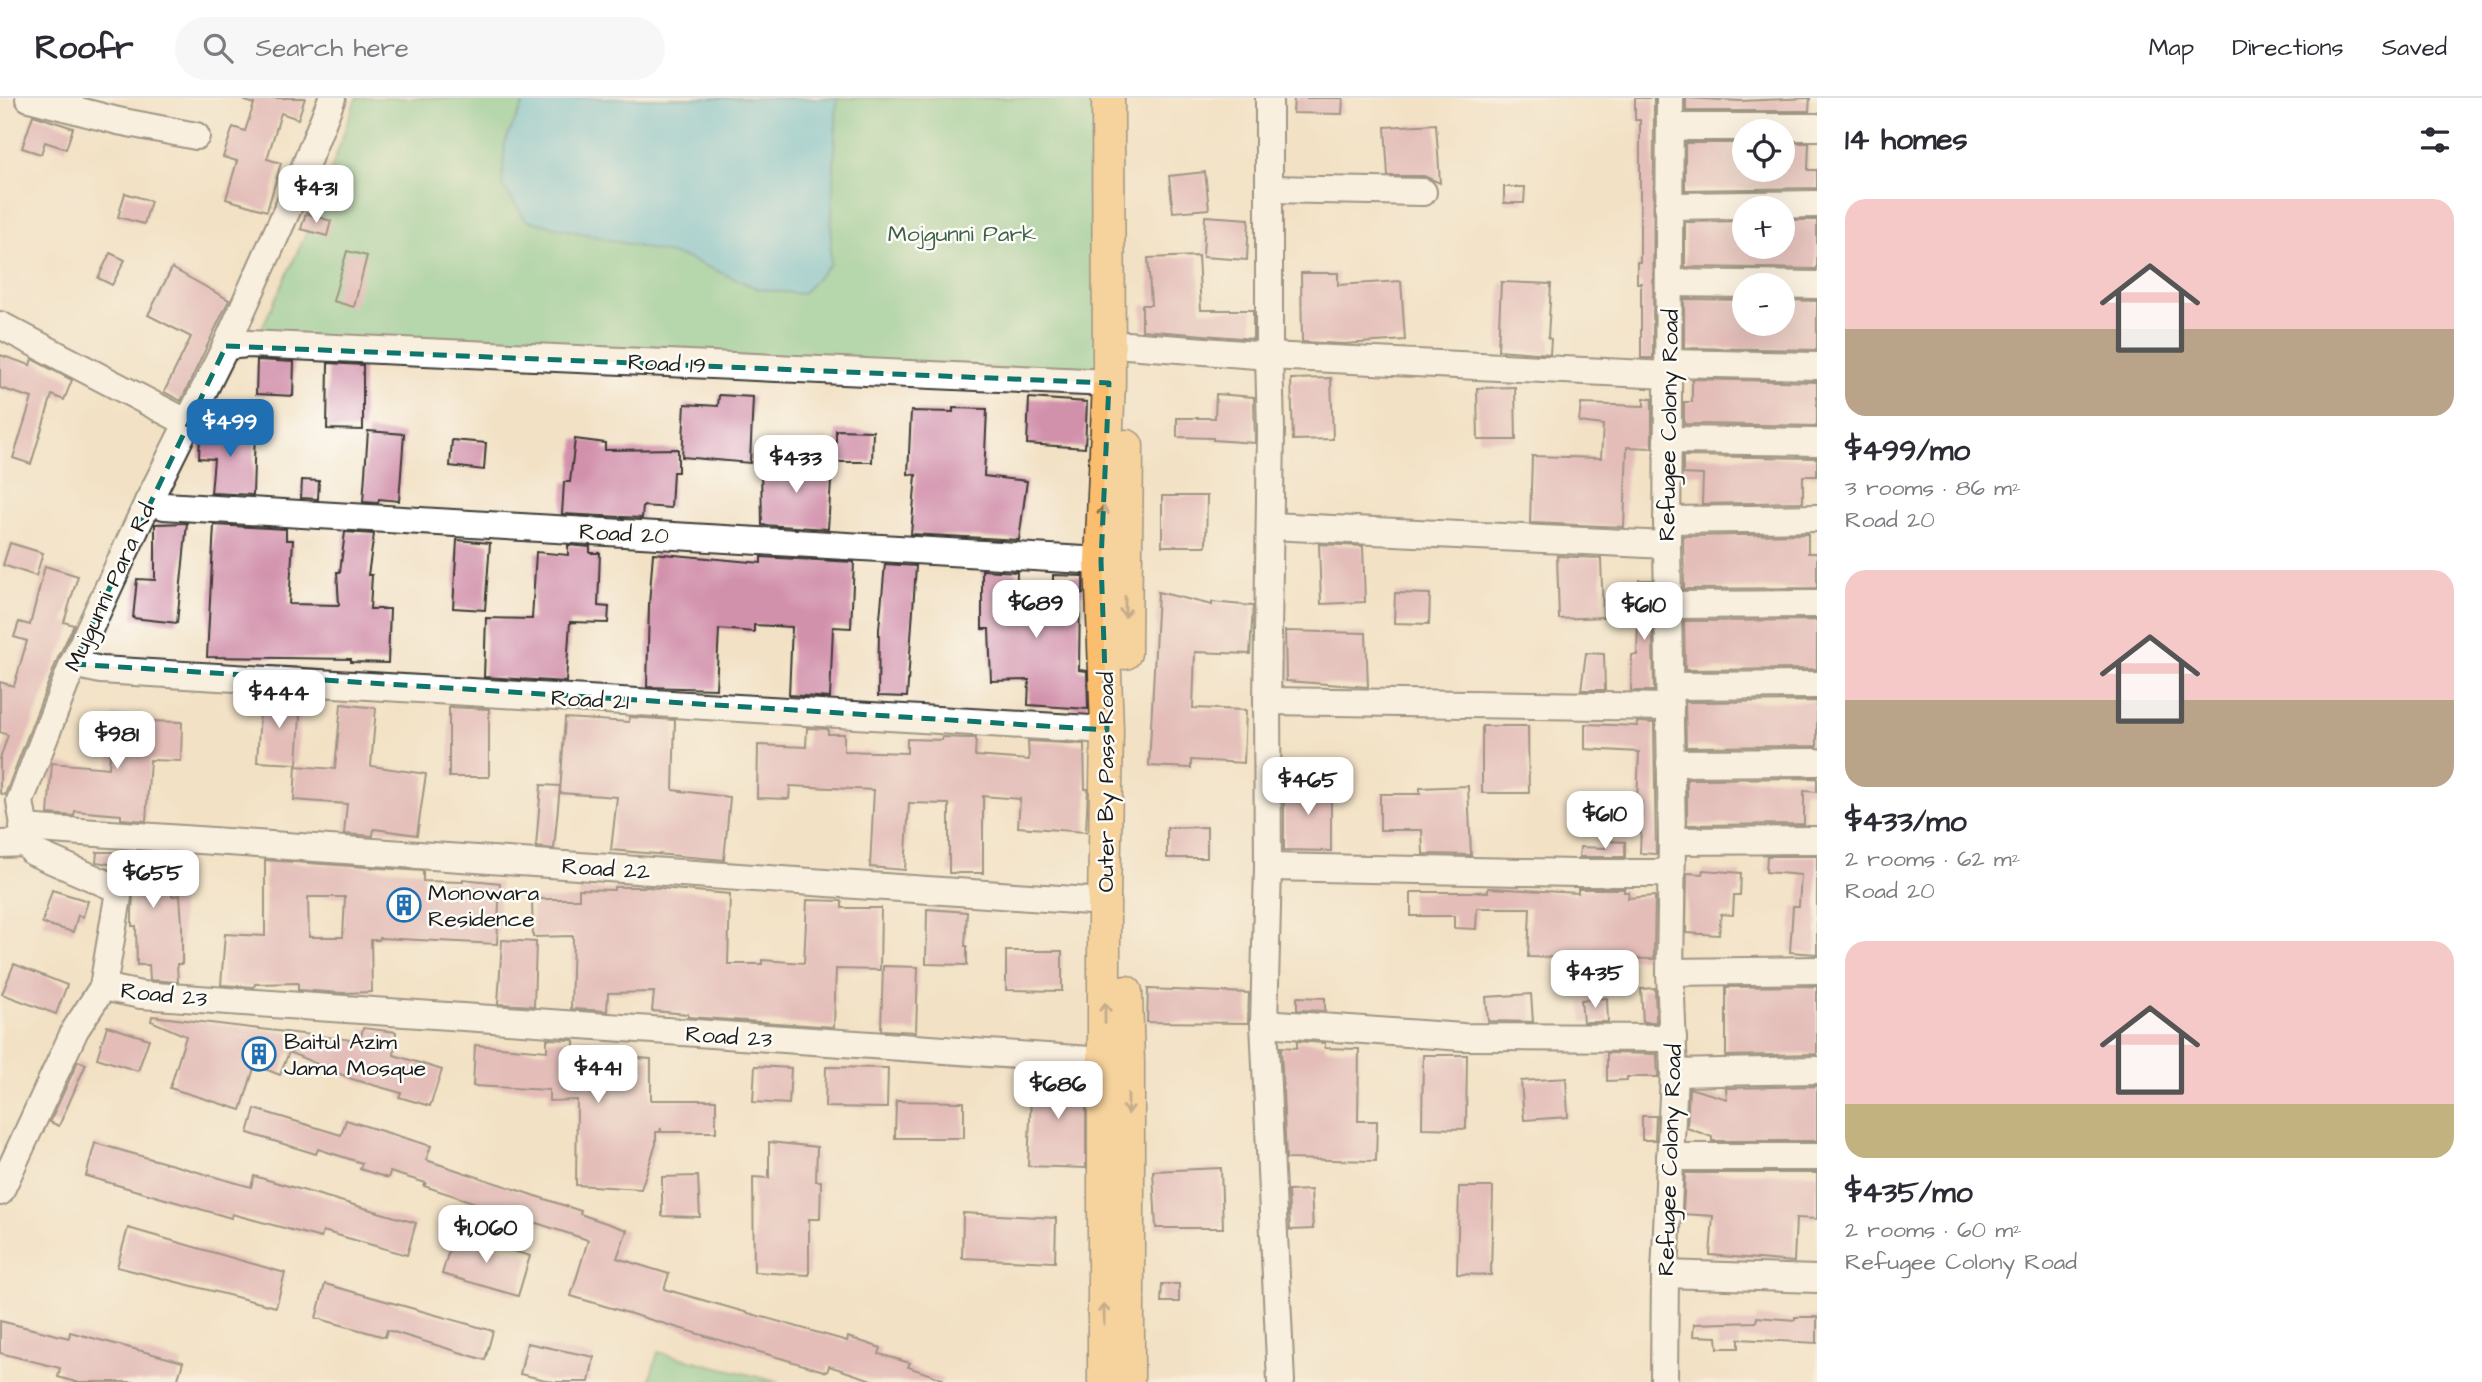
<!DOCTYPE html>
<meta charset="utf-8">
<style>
:root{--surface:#fff;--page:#f7f7f7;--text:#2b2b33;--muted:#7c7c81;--line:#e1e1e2;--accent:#1f6fb2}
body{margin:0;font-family:"Architects Daughter",sans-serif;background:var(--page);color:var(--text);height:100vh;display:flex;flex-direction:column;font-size:26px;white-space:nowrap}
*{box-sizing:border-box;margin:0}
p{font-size:23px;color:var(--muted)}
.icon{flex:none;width:38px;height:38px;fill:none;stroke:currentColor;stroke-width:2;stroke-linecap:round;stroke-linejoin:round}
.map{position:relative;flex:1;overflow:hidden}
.drawer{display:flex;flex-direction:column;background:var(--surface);width:665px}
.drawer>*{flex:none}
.fabs{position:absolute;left:1732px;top:21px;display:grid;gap:14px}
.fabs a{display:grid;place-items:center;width:63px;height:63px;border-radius:50%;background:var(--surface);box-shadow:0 7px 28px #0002;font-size:35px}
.price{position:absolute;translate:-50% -60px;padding:0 16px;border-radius:14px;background:#fff;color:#222;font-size:23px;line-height:46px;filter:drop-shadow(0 2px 4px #0008)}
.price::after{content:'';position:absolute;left:50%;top:42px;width:21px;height:16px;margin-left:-10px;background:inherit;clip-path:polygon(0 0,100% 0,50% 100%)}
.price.on{background:var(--accent);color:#fff}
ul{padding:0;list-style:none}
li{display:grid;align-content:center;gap:14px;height:371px;padding:0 28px}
li span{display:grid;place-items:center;height:217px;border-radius:21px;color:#555}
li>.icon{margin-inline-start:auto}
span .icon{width:126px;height:126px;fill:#fffc;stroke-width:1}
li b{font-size:30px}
h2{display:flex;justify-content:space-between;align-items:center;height:84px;padding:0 28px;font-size:30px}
header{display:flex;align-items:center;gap:42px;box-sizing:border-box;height:98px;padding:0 35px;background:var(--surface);border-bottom:2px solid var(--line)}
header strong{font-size:33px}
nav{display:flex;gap:38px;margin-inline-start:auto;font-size:24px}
.search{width:490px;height:63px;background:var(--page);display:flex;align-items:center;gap:18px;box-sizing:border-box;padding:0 24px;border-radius:38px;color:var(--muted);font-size:26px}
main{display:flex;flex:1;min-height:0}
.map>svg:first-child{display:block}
</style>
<header>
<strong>Roofr</strong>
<div class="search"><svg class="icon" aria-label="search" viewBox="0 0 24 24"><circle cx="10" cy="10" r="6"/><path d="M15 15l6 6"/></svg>Search here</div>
<nav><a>Map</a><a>Directions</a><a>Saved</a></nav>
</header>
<main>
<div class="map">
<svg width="1817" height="1284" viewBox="0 0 1817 1284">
<rect width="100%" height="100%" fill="#fdfcf7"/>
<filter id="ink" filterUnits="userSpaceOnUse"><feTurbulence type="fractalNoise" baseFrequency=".0143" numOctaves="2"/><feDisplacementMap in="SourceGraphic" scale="14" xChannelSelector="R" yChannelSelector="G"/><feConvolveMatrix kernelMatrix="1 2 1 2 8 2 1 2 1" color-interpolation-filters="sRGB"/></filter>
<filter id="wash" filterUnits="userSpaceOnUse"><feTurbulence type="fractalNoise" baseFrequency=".00686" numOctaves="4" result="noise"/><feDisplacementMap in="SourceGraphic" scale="28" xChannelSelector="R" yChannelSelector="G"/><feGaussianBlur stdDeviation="1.57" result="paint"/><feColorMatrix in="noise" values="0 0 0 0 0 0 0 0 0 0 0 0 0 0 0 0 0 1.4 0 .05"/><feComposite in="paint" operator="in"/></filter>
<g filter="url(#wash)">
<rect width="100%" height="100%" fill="#f2e1c5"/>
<g fill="#6ec88f" stroke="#457256" stroke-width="2">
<polygon points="356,0 1103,0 1104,276 259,236 318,110"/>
<polygon points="658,1254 779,1284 649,1284"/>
</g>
<polygon fill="#5ec2dc" stroke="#3d6f7c" stroke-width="2" points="526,0 837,0 830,166 802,196 759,191 687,160 526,122 502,87 505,44"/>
<g id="blocks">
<g fill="#d291ab" fill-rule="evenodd">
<polygon points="245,0 305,0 298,21 281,15 267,61 281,65 267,113 226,101 237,63 223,59 233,29 245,33 254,6 245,3"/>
<polygon points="1294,0 1343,0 1342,16 1293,15"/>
<polygon points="1635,0 1654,0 1653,260 1641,260 1641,185 1637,185 1637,164 1640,164 1640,22 1635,22"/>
<polygon points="1686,0 1740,3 1810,0 1809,13 1686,13"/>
<polygon points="33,17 73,30 66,51 45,44 41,56 22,50"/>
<polygon points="1436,26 1440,85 1424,78 1388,78 1385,29"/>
<polygon points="1685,45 1741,45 1741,71 1745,72 1783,72 1783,45 1809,45 1808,72 1817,72 1817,90 1685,92"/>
<polygon points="1205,74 1209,111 1173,114 1169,78"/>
<polygon points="1504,89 1525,89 1524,105 1504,105"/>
<polygon points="125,95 151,103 144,126 118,119"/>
<polygon points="306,115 331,123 327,138 301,131"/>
<polygon points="1205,118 1249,121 1247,162 1203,159"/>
<polygon points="1785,122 1817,122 1817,171 1685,169 1685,124 1745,123 1745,149 1784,149"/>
<polygon points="347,153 367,158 354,209 333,203"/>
<polygon points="110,155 125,162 112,187 98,180"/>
<polygon points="1198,158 1201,212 1253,212 1253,241 1142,232 1142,207 1151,207 1148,160"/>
<polygon points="172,170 229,202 181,303 164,294 191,239 148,217"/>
<polygon points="1301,175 1338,175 1338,187 1401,183 1405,242 1344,246 1302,244"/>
<polygon points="1501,184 1551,186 1548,240 1551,241 1550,256 1498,252"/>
<polygon points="1684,201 1745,202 1745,226 1783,226 1783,202 1817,203 1817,252 1684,250"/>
<polygon points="0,257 30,267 32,261 72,282 64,302 52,297 31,366 13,360 32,300 0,290"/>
<polygon points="257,262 294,264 293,298 256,296"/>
<polygon points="328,265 363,267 363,332 327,331"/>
<polygon points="1331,280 1333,341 1293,342 1291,281"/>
<polygon points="1692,281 1817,284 1817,328 1684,326 1684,304 1692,304"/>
<polygon points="1515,289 1516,342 1478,342 1477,290"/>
<polygon points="1216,296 1254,299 1255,345 1213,342 1213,340 1177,339 1177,320 1215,320"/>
<polygon points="719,297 753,299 750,365 682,359 685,306 718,308"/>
<polygon points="1029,300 1087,304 1085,350 1027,346"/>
<polygon points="1644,301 1652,301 1652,350 1627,349 1624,429 1530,425 1532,358 1601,360 1603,327 1579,324 1581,306 1644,308"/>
<polygon points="953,310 987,311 984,378 1027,383 1019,442 911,436 916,377 908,376 911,313 953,314"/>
<polygon points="203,330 255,332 253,397 211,395 214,361 199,360 200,336"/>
<polygon points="836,332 873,333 872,364 836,364"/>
<polygon points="368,333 404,336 399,403 379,401 378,405 363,404"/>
<polygon points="575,341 605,345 605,352 678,351 678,374 673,374 671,410 643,408 642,420 562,416 564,384 570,384"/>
<polygon points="452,342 486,345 484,372 450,368"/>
<polygon points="1683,358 1817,360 1817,378 1803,378 1803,404 1702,406 1703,377 1683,376"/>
<polygon points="805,364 832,367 828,431 762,427 761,365"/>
<polygon points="302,382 319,383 318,401 301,400"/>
<polygon points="1162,398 1207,398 1206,448 1162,448"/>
<polygon points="187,425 177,525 133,520 137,481 155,482 155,426"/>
<polygon points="214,427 286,431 286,442 293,442 289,506 339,507 337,474 340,474 345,434 374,436 368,477 372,477 370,511 390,511 388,565 351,564 351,561 207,559"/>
<polygon points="1808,436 1808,455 1817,455 1817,490 1684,491 1683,438"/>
<polygon points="457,442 490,445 485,512 453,510"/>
<polygon points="10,445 43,455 36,478 3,467"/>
<polygon points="1319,446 1363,448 1365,504 1321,506"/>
<polygon points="568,447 590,449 590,455 600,455 598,508 609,509 608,525 570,524 566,584 484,579 486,520 532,521 536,454 568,457"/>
<polygon points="653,455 761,465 761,459 854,464 851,530 833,529 830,600 789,597 792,529 754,527 754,534 719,531 716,591 647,589 649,507"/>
<polygon points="1557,458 1601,460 1603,519 1559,521"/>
<polygon points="885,466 916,468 907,599 878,598 879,531"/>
<polygon points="45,468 78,478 64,524 74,527 58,560 5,697 0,695 0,661 8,637 0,634 0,584 14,588 27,543 14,539 19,524 30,527"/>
<polygon points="982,472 1017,474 1016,511 1053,512 1053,477 1083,478 1083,496 1080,496 1079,572 1087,573 1088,611 1028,607 1029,582 991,583 989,531 982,531"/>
<polygon points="1639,482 1652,482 1654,593 1631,593 1632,557 1637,557"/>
<polygon points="1158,494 1212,507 1212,504 1253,508 1250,556 1195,554 1193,610 1246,612 1244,665 1191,662 1191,670 1149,668"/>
<polygon points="1395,495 1430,496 1429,526 1394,525"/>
<polygon points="1817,522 1817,571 1685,572 1684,523"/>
<polygon points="1285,533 1366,535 1368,589 1286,583"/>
<polygon points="1586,555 1604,556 1605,592 1581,592"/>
<polygon points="261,597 301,600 297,666 257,664"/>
<polygon points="1817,603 1817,648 1686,649 1685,604"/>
<polygon points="341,606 376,610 371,668 426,676 417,737 374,731 373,738 344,736 347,706 294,702 296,668 335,671"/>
<polygon points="449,609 489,611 489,679 449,679"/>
<polygon points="113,617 144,619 144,623 182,624 181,663 150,662 146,723 121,721 121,717 75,713 74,718 48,716 52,665 109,670"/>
<polygon points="629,619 675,622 673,692 730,699 724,762 611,752 617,699 560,695 565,620 629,624"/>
<polygon points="1637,624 1654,625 1656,756 1640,755 1642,704 1637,704 1639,654 1585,651 1585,626 1637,628"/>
<polygon points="1482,628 1528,628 1529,695 1482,695"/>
<polygon points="807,630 828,631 828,636 844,636 844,653 907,655 907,641 942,642 942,639 969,640 976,640 975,658 1029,662 1028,643 1084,646 1085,691 1088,691 1086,734 1018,729 1020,701 983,698 983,775 949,775 949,706 909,705 905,772 870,769 874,692 790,688 789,701 757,700 758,647 806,649"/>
<polygon points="1817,680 1817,694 1804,693 1804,726 1687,727 1687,681"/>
<polygon points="1284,685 1331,685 1331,753 1284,752"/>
<polygon points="541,687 560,688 554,751 536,749"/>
<polygon points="1468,688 1471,757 1423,756 1422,732 1380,732 1380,696 1420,696 1420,690"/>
<polygon points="1207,729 1207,760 1167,760 1167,730"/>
<polygon points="1607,743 1625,744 1625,759 1579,759 1580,749 1606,750"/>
<polygon points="119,752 173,756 172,798 180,797 182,826 182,866 177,866 178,884 150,882 149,867 137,867 136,828 132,828 132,814 133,796 128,780 128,769 96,764 97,754 118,754"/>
<polygon points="1767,758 1817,758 1817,856 1790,854 1793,808 1799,808 1801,777 1766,774"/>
<path d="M265,762L423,773V783L463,784V781L500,785L497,846L380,840L379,842H371L372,894L342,895L298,892V885L255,886L254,889L221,887L225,836L265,838ZM308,799H345L343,839H309Z"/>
<polygon points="1703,772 1741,775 1740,797 1734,797 1733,817 1721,816 1719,837 1686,835 1687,775 1702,776"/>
<polygon points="614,789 648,789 730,796 728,866 762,866 762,862 804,865 807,802 842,803 842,810 881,810 880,872 836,871 834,929 688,919 688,916 652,913 654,894 608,895 607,913 571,911 573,838 533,839 532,801 579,801 579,791 614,792"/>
<polygon points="1488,790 1578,795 1578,791 1624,791 1624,794 1629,794 1628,800 1655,798 1654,861 1528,859 1530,810 1477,810 1476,831 1454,830 1454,818 1411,818 1411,794 1488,794"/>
<polygon points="52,792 88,803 83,819 78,817 73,834 42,825"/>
<polygon points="927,811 967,814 965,848 967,848 967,867 926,866"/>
<polygon points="502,842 536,844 534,908 498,906"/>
<polygon points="1006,853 1062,853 1062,893 1006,892"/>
<polygon points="14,866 67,887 56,916 2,896"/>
<polygon points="883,868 918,869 916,934 881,932"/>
<polygon points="1817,888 1817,956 1726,958 1726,889"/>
<polygon points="1655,890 1656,924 1643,924 1641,891"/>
<polygon points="1148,891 1249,895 1248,925 1147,924"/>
<polygon points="1531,896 1533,924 1488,923 1486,899"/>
<polygon points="1297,899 1325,900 1325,913 1297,912"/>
<polygon points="1607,900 1608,924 1583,924 1581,902"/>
<polygon points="152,918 360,943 363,930 396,934 394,957 442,972 430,1008 399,999 401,995 352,981 289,954 280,977 255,967 241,1012 170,990 186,938 151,923"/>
<polygon points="107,928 149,941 138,973 97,960"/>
<polygon points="547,941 574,942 574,951 610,950 610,958 651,961 651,1002 716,1002 716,1034 661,1034 661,1030 660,1034 656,1034 656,1046 641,1091 576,1087 577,1002 549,1003 549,992 473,988 475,947 547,953"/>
<polygon points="1297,943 1325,945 1325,950 1359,951 1358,1023 1377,1023 1376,1063 1286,1061 1281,949 1297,950"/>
<polygon points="1607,955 1657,956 1658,979 1627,979 1627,982 1607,983"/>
<polygon points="1423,957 1467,957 1466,1031 1422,1030"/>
<polygon points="78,963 86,966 59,1028 50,1024"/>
<polygon points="755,968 791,970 789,1006 753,1004"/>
<polygon points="826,969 888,970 887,1010 825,1009"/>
<polygon points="1032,975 1086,978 1086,1070 1028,1068"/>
<polygon points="1566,980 1568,1019 1524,1022 1521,983"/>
<polygon points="1817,988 1817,1043 1712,1043 1712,1039 1687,1030 1689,990 1727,1001 1726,990"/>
<polygon points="896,1003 964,1004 964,1040 895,1040"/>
<polygon points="255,1011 341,1037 346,1022 431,1048 426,1062 581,1113 580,1116 627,1132 617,1160 669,1176 664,1191 847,1243 848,1239 881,1250 879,1256 910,1265 908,1269 943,1281 942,1284 878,1284 829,1268 827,1274 571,1198 588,1142 424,1088 426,1085 390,1074 388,1080 360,1071 362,1065 318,1051 316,1056 248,1035"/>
<polygon points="1642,1018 1656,1018 1655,1042 1642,1042"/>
<polygon points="769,1044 817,1049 816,1083 821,1083 820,1121 809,1121 809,1177 754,1174 753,1079 769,1080"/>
<polygon points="95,1045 251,1089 254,1078 416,1125 407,1157 323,1133 321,1140 232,1116 231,1120 86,1078"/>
<polygon points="1221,1070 1223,1130 1156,1130 1153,1073"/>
<polygon points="1685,1075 1817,1075 1817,1121 1796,1120 1794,1164 1710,1157 1713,1118 1683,1116"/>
<polygon points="698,1078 700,1119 662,1118 662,1079"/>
<polygon points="1459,1089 1493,1089 1491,1177 1457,1176"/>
<polygon points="1311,1092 1313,1131 1290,1132 1288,1093"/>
<polygon points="963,1115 1056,1120 1055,1164 962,1160"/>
<polygon points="128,1130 285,1175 276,1209 117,1169"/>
<polygon points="454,1135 530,1158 518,1198 442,1176"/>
<polygon points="325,1186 493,1233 485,1262 387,1232 385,1239 316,1220"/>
<polygon points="1162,1186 1179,1186 1179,1204 1161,1204"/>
<polygon points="1757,1219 1795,1222 1795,1219 1817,1219 1817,1245 1739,1241 1739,1250 1718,1250 1717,1239 1693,1238 1694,1226 1756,1224"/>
<polygon points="0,1223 69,1240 70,1234 183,1264 177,1284 76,1284 58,1279 60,1270 0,1255"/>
<polygon points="527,1245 594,1259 589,1284 554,1284 520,1276"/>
</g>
</g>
</g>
<g filter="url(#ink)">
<use href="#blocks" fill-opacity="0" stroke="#3c3a35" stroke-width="2"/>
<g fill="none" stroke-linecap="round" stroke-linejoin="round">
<defs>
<g id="minor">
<polyline points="29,0 118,23 196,38"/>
<polyline points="1269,0 1269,258 1271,333 1267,603 1268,769 1264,925 1281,1284"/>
<polyline points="1670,29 1817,29"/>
<polyline points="1269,91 1423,94"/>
<polyline points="1668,108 1817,106"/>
<polyline points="1669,185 1817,187"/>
<polyline points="0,227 188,325"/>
<polyline points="1127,247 1269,258 1668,277"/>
<polyline points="226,248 248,246 1109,285"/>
<polyline points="1668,265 1817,268"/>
<polyline points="1667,342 1817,344"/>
<polyline points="148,404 164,408 1101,463"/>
<polyline points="1667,422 1817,420"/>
<polyline points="1270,428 1667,447"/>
<polyline points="1667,507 1817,506"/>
<polyline points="73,566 101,572 1107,632"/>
<polyline points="1670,588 1817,587"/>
<polyline points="1267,603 1670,609"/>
<polyline points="1670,665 1817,664"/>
<polyline points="23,730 1104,804"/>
<polyline points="1672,743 1817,742"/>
<polyline points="0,746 27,745"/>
<polyline points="1268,769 1575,775 1671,775"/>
<polyline points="1670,874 1817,872"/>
<polyline points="103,889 141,897 1105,963"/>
<polyline points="1264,925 1463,939 1673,940"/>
<polyline points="1674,975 1817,972"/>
<polyline points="1670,1059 1817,1059"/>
<polyline points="0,1094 75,932 103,889 118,799 116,790 33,754 27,745 20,703 73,566 148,404 226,248 292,101 332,0"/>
<polyline points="1665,1176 1817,1181"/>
<polyline points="1664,1284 1665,1176 1674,975 1670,874 1672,743 1667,447 1670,0"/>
</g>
<g id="major">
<polyline points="1125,555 1127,348"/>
<polyline points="1126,894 1128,965 1128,1284"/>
<polyline points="1104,1284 1104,804 1107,632 1101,463 1109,285 1108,0"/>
</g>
</defs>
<use href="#minor" stroke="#3c3a35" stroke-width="30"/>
<use href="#major" stroke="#3c3a35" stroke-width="35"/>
<use href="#minor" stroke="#fff" stroke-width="26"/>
<use href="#major" stroke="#fbbe6e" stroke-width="32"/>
</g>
<defs><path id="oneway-shaft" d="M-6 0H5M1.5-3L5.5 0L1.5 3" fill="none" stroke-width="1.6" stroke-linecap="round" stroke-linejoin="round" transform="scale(1.75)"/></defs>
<g stroke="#8c6d45">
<use href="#oneway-shaft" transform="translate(1103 418) rotate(-88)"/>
<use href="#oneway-shaft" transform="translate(1125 509) rotate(90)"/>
<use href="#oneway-shaft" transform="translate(1105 915) rotate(-90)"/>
<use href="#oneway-shaft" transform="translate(1128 1006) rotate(90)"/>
<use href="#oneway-shaft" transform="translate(1104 1216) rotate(-90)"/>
</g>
</g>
<path d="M0 0H1817V1284H0ZM226,248L1109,285L1101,463L1107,632L73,566Z" fill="#f2e1c5" fill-opacity=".55" fill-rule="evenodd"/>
<path fill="none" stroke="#0f766e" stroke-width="5" stroke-dasharray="14 9" stroke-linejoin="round" d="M226,248L1109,285L1101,463L1107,632L73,566Z"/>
<defs>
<symbol id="building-ring" viewBox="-11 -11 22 22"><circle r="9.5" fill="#fdfcf7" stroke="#1f6fb2" stroke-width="1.5"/><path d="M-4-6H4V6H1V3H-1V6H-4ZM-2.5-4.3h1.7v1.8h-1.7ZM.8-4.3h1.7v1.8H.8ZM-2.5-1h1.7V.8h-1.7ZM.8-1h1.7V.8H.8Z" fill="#1f6fb2"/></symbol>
</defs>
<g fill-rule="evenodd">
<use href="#building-ring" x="385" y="788" width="38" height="38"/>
<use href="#building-ring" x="240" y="937" width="38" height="38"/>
</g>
<g text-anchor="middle" stroke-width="5" stroke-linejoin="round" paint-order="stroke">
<g font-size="23" fill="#3d614a" stroke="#fdfcf7">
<text x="962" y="143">Mojgunni Park</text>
</g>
<g font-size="23" fill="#1c1c1c" stroke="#fdfcf7">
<text transform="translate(667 265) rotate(3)" y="8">Road 19</text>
<text transform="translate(1668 327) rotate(-89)" y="8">Refugee Colony Road</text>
<text transform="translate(624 435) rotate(3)" y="8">Road 20</text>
<text transform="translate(109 489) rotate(-65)" y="8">Mujgunni Para Rd</text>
<text transform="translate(590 601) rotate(3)" y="8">Road 21</text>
<text transform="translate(1105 684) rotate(-90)" y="8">Outer By Pass Road</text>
<text transform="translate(606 770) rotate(4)" y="8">Road 22</text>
<text transform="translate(164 896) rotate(6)" y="8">Road 23</text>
<text transform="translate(729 938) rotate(4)" y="8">Road 23</text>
<text transform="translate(1669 1062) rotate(-88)" y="8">Refugee Colony Road</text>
</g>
<g font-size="23" fill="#1c1c1c" stroke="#fdfcf7" text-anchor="start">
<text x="428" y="802">Monowara<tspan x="428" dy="26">Residence</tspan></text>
<text x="284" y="951">Baitul Azim<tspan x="284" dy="26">Jama Mosque</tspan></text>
</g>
</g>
</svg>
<div class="fabs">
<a><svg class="icon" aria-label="locate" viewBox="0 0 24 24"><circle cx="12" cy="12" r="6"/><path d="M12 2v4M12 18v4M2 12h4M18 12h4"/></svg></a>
<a>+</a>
<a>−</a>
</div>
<b class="price" style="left:316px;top:127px">$431</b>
<b class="price on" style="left:230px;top:361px">$499</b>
<b class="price" style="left:796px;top:397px">$433</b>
<b class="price" style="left:1036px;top:542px">$689</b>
<b class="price" style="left:1644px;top:544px">$610</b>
<b class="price" style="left:279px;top:632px">$444</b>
<b class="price" style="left:117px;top:673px">$981</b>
<b class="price" style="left:1308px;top:719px">$465</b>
<b class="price" style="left:1605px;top:753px">$610</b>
<b class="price" style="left:153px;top:812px">$655</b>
<b class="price" style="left:1595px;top:912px">$435</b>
<b class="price" style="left:598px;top:1007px">$441</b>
<b class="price" style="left:1058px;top:1023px">$686</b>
<b class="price" style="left:486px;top:1167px">$1,060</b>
</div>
<section class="drawer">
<h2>14 homes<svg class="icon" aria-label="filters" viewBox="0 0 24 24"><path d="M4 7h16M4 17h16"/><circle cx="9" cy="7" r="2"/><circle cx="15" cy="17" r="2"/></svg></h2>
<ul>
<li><span style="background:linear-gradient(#f6c9c9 60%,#b9a48a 0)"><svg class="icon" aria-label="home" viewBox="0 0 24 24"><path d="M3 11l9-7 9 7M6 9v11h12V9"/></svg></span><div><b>$499/mo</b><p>3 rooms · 86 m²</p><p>Road 20</p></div></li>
<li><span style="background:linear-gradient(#f6c9c9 60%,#b9a48a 0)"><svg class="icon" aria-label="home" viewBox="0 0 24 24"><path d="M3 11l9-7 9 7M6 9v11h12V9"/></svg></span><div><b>$433/mo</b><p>2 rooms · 62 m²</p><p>Road 20</p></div></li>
<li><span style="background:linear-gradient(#f6c9c9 75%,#c2b280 0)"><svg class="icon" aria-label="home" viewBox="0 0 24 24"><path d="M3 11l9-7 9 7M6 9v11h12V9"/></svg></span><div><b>$435/mo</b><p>2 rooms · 60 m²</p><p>Refugee Colony Road</p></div></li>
</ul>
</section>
</main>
